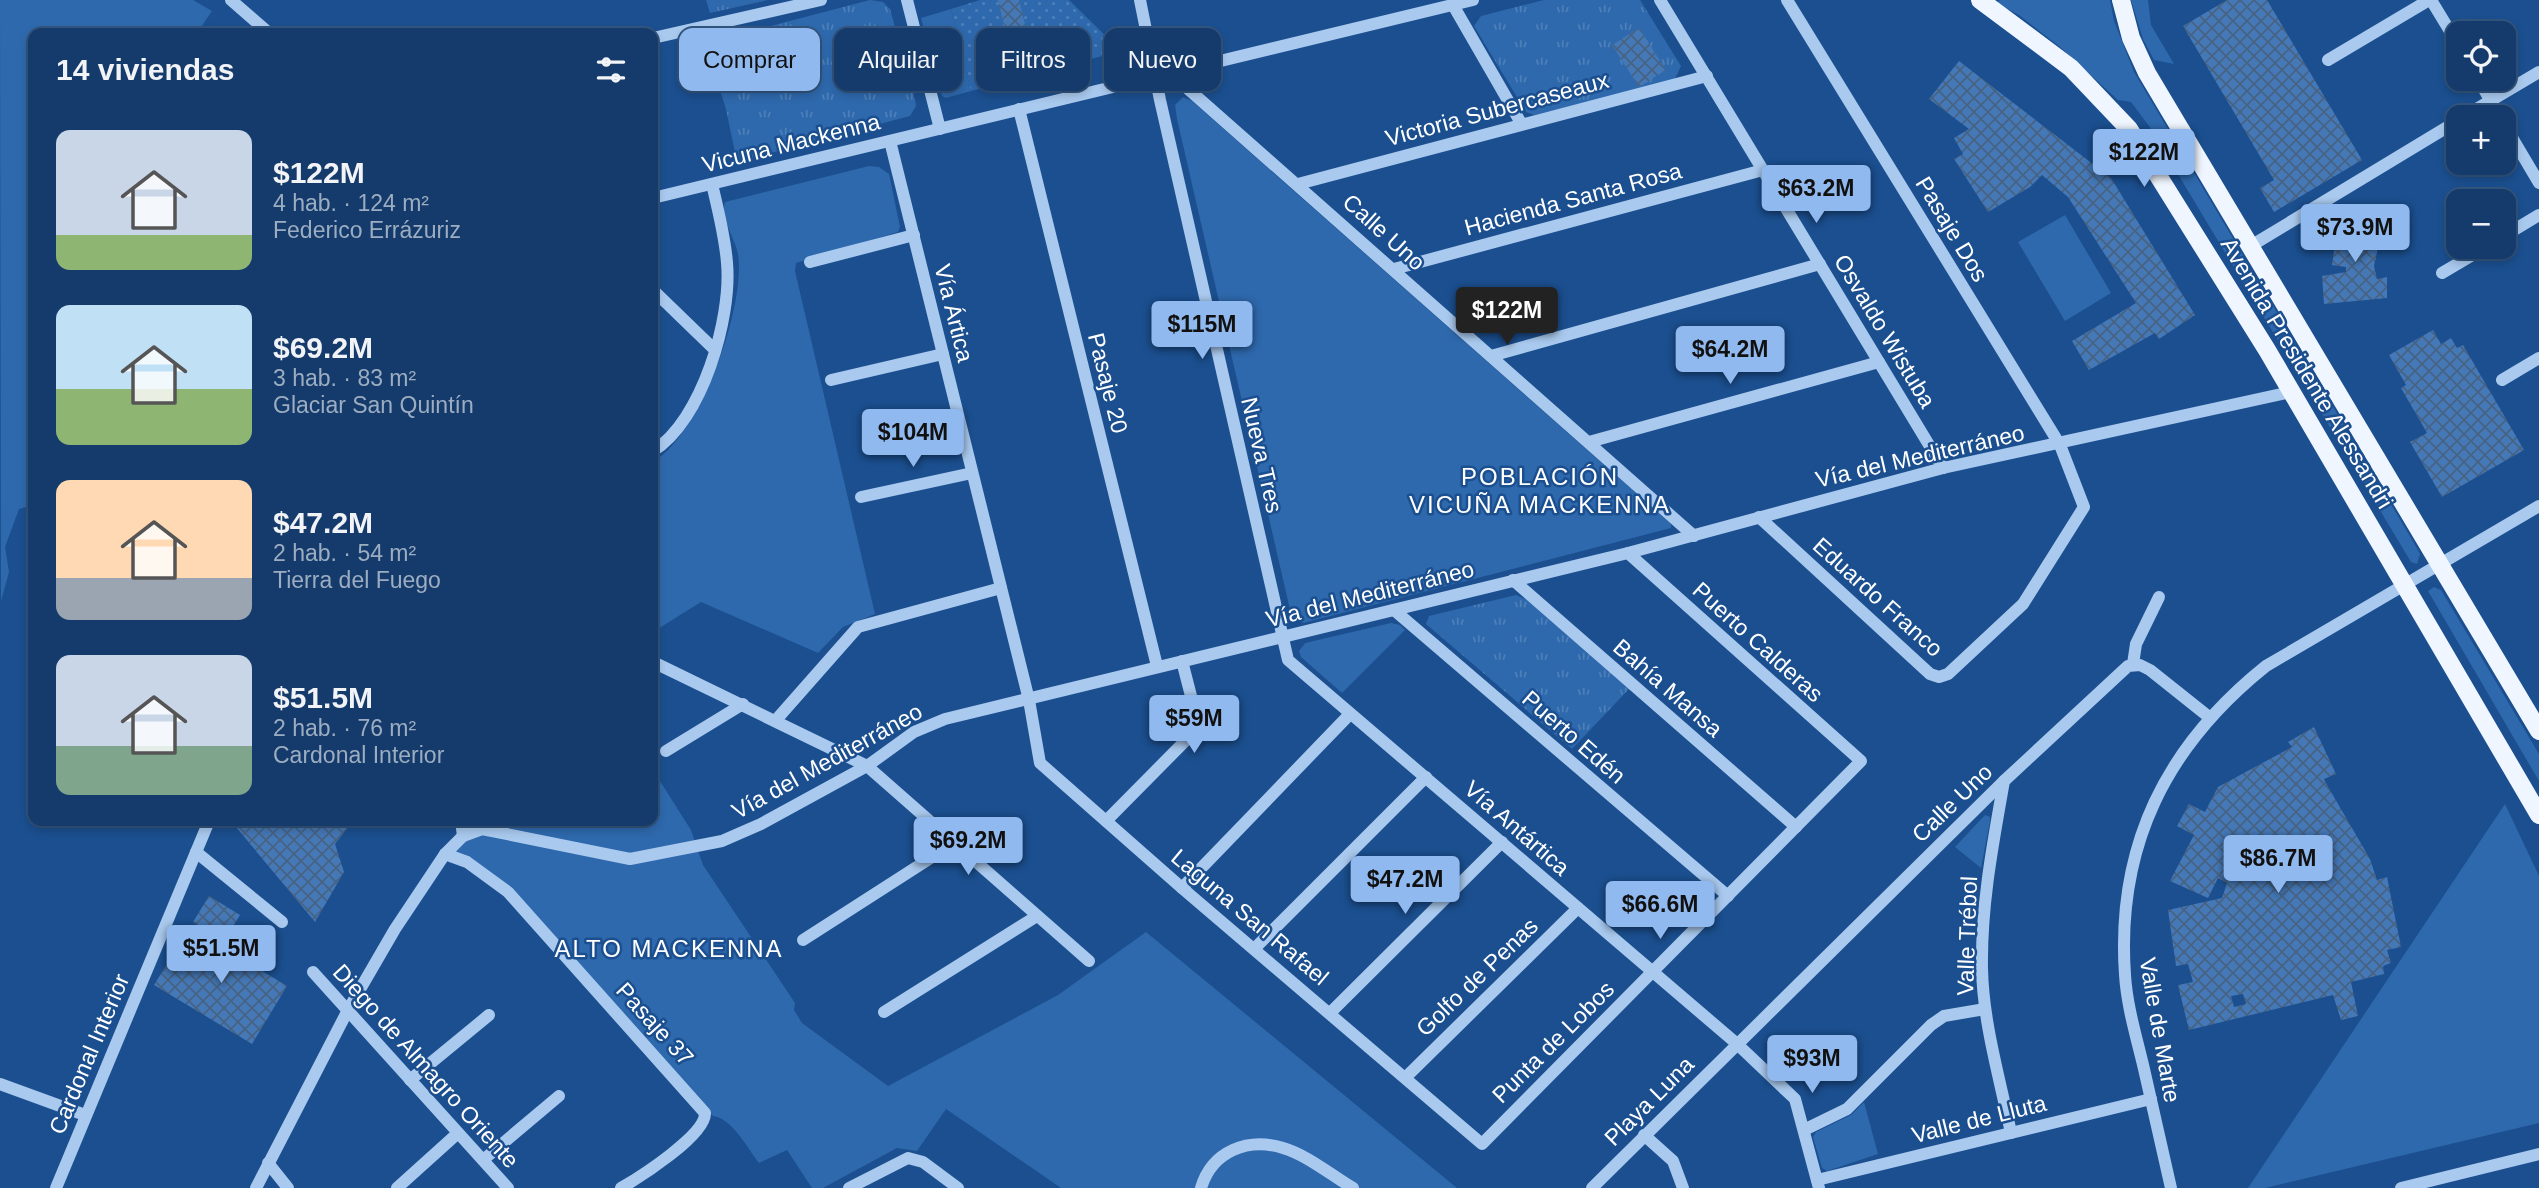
<!DOCTYPE html>
<html lang="es">
<meta charset="utf-8">
<style>
:root{--surface:#143b6b;--page:#1d4271;--text:#f1f3f6;--muted:#9dadc1;--line:#33557e;--accent:#90b9f0}
body{margin:0;font-family:Arial,sans-serif;background:var(--page);color:var(--text);height:100vh;display:flex;flex-direction:column;font-size:26px;white-space:nowrap}
*{box-sizing:border-box;margin:0}
p{font-size:23px;color:var(--muted)}
.icon{flex:none;width:38px;height:38px;fill:none;stroke:currentColor;stroke-width:2;stroke-linecap:round;stroke-linejoin:round}
.map{position:relative;flex:1;overflow:hidden}
.panel{position:absolute;left:28px;top:28px;width:630px;height:798px;display:flex;flex-direction:column;background:var(--surface);border-radius:14px;box-shadow:0 4px 10px #0003,0 0 0 2px var(--line)}
.panel>*{flex:none}
.hud{position:absolute;left:679px;top:28px;width:665px;height:63px;display:flex;gap:14px}
.controls{position:absolute;left:2446px;top:21px;display:grid;gap:14px}
.controls a{display:grid;place-items:center;width:70px;height:70px;border-radius:14px;background:var(--surface);box-shadow:0 4px 10px #0003,0 0 0 2px var(--line);font-size:35px}
.price{position:absolute;translate:-50% -60px;padding:0 16px;border-radius:7px;background:var(--accent);color:#111;font-size:23px;line-height:46px;filter:drop-shadow(0 2px 4px #0008)}
.price::after{content:'';position:absolute;left:50%;top:42px;width:21px;height:16px;margin-left:-10px;background:inherit;clip-path:polygon(0 0,100% 0,50% 100%)}
.price.active{background:#222;color:#fff}
ul{padding:0;list-style:none}
li{display:flex;align-items:center;gap:21px;height:175px;padding:0 28px}
li span{display:grid;place-items:center;flex:none;width:196px;height:140px;border-radius:14px;color:#555}
li>.icon{margin-inline-start:auto}
span .icon{width:84px;height:84px;fill:#fffc;stroke-width:1}
li b{font-size:30px}
h2{display:flex;justify-content:space-between;align-items:center;height:84px;padding:0 28px;font-size:30px}
.tag{padding:0 24px;border-radius:14px;background:var(--surface);box-shadow:0 4px 10px #0003,0 0 0 2px var(--line);font-size:24px;line-height:63px}
.tag.active{background:var(--accent);color:#111}
.map>svg:first-child{display:block}
</style>
<div class="map">
<svg width="2539" height="1188" viewBox="0 0 2539 1188">
<defs>
<pattern id="park-tufts" width="24" height="20" patternUnits="userSpaceOnUse" patternTransform="scale(1.75)"><rect width="24" height="20" fill="#2e69ad"/><path d="M3 7l-1-3M5 7V3M7 7l1-3M15 17l-1-3M17 17v-4M19 17l1-3" fill="none" stroke="#4d80b9"/></pattern>
<pattern id="garden-dots" width="8" height="8" patternUnits="userSpaceOnUse" patternTransform="scale(1.75)"><rect width="8" height="8" fill="#2e69ad"/><path d="M2 2h.1M6 6h.1" fill="none" stroke="#4d80b9" stroke-width="1.8" stroke-linecap="round"/></pattern>
<pattern id="building-cross-hatch" width="8" height="8" patternUnits="userSpaceOnUse" patternTransform="scale(1.75)"><rect width="8" height="8" fill="#4478b7"/><path d="M0 0l8 8M0 8l8-8" fill="none" stroke="#486282"/></pattern>
</defs>
<rect width="100%" height="100%" fill="#1b4f8f"/>
<g fill="#2e69ad">
<polygon points="0,0 193,0 212,11 197,33 33,33 33,505 19,509 5,547 9,572 1,601"/>
<polygon points="2000,0 2110,0 2114,21 2134,72 2414,543 2420,554 2417,564 2411,562 2149,126 2131,102 2118,100 2060,47 2019,15 1996,3"/>
<polygon points="2131,0 2148,0 2151,25 2174,64 2154,60 2143,39"/>
<polygon points="951,9 971,91 946,98 942,96 921,18"/>
<polygon points="1183,97 1192,101 1671,524 1671,528 1303,623 1291,614 1177,119 1175,105"/>
<path d="M869,166L879,167L889,174L900,227L898,232L796,263L795,271L875,614L843,627L818,653L701,602L653,632V462C700,435 746,307 738,254C735,238 720,219 725,202Z"/>
<polygon points="2065,215 2111,293 2065,321 2018,242"/>
<polygon points="2434,587 2441,590 2539,754 2539,781 2428,591"/>
<polygon points="1391,623 1400,625 1405,630 1342,693 1301,657 1299,651 1305,643"/>
<path d="M653,770L691,830L703,865L795,1003L794,1010L802,1023L888,1086L1058,995L1146,932L1457,1188H1061L946,1109L917,1151L897,1148L823,1188H812L787,1150L759,1163C748,1149 732,1118 713,1116L528,908L453,851L468,828L467,821H653Z"/>
<polygon points="2505,804 2539,876 2539,1123 2265,1188 2248,1188"/>
<polygon points="1985,815 1990,817 1990,821 1981,868 1955,847"/>
<polygon points="1864,1102 1878,1154 1827,1171 1822,1168 1813,1137 1816,1132 1851,1115"/>
</g>
<g fill="url(#park-tufts)">
<polygon points="706,0 768,0 710,13"/>
<polygon points="870,0 883,2 890,9 915,100 916,106 910,116 737,162 726,109 705,43"/>
<polygon points="1544,0 1640,0 1681,66 1674,81 1534,115 1526,112 1474,26 1481,16"/>
<polygon points="1516,595 1527,600 1629,689 1572,749 1426,624 1429,616"/>
</g>
<polygon fill="url(#garden-dots)" points="980,0 1069,0 1121,51 971,91 951,9"/>
<g fill="url(#building-cross-hatch)" fill-rule="evenodd">
<polygon points="998,0 1019,0 1035,66 1015,71"/>
<polygon points="2227,0 2267,0 2362,160 2274,212 2260,188 2274,180 2183,26"/>
<polygon points="1639,28 1666,70 1639,87 1612,45"/>
<polygon points="1959,61 2111,178 2195,315 2159,339 2155,333 2089,370 2072,341 2136,303 2068,197 2042,175 2030,187 1988,212 1954,159 1963,154 1954,138 1969,129 1929,99"/>
<polygon points="2339,217 2383,225 2374,266 2377,279 2387,277 2387,298 2324,304 2322,276 2346,272 2346,267 2332,265"/>
<polygon points="2433,330 2441,344 2451,338 2457,348 2463,345 2524,450 2442,497 2410,442 2427,433 2401,388 2406,385 2389,355"/>
<path d="M2314,727L2336,774L2324,779L2327,785L2370,859L2377,880L2387,877L2401,947L2387,950L2391,963L2383,966L2384,974L2351,982L2358,1016L2341,1020L2333,995L2189,1030L2178,985L2193,982L2188,964L2176,966L2168,910L2222,898L2227,883L2218,878L2208,898L2170,881L2194,835L2177,826L2189,804L2205,812L2218,787L2292,747L2288,742ZM2243,994L2246,1004L2234,1007L2231,996Z"/>
<polygon points="231,821 353,821 335,844 344,872 315,922"/>
<polygon points="209,896 240,915 224,941 193,922"/>
<polygon points="190,927 287,986 252,1044 154,985"/>
</g>
<g fill="none" stroke-linecap="round" stroke-linejoin="round">
<g stroke="#a9c9ee" stroke-width="12">
<polyline points="231,0 269,33"/>
<polyline points="907,0 940,129"/>
<polyline points="1140,0 1160,100 1288,660 1736,1043 1795,1099 1819,1188"/>
<polyline points="1660,0 1943,468"/>
<polyline points="2431,0 2459,46"/>
<polyline points="1453,5 1521,123"/>
<polyline points="653,38 821,0"/>
<polyline points="2328,60 2429,0"/>
<polyline points="1170,73 1694,536"/>
<polyline points="2478,79 2500,117"/>
<polyline points="1019,109 1157,666"/>
<polyline points="2463,117 2539,72"/>
<polyline points="2504,124 2539,183"/>
<polyline points="890,141 1029,700 1040,763 1182,888 1482,1144 1861,761 1628,553"/>
<polyline points="1298,184 1707,76"/>
<polyline points="653,198 1473,0"/>
<polyline points="2504,236 2539,215"/>
<polyline points="2249,247 2459,120"/>
<polyline points="810,262 914,235"/>
<polyline points="1394,269 1763,170"/>
<polyline points="2442,273 2486,247"/>
<polyline points="653,290 715,350"/>
<polyline points="1491,356 1820,264"/>
<polyline points="831,380 943,354"/>
<polyline points="2502,380 2539,358"/>
<polyline points="1589,442 1879,362"/>
<path d="M653,451C702,421 732,318 727,263C725,236 718,210 712,184"/>
<polyline points="861,497 972,473"/>
<polyline points="1759,517 1930,674 1939,677 1948,674 2023,604 2084,507 2060,445 1787,0"/>
<polyline points="1513,580 1796,827"/>
<polyline points="1394,610 1728,896"/>
<polyline points="653,662 867,766 1089,961"/>
<polyline points="2133,664 2136,644 2159,597"/>
<polyline points="776,720 858,627 1001,588"/>
<polyline points="666,751 743,704"/>
<path d="M2004,781C1993,843 1981,905 1982,968C1983,1023 2000,1079 2011,1133"/>
<polyline points="461,821 463,836"/>
<polyline points="1106,821 1199,727 1182,661"/>
<polyline points="196,852 282,922"/>
<path d="M445,854L467,862L508,892L705,1113C706,1135 640,1177 621,1188"/>
<polyline points="1182,888 1350,714"/>
<polyline points="803,940 954,843"/>
<polyline points="1254,949 1426,777"/>
<polyline points="313,972 508,1188"/>
<polyline points="884,1012 1037,916"/>
<polyline points="1330,1013 1502,842"/>
<polyline points="1406,1077 1578,908"/>
<polyline points="410,1080 489,1015"/>
<polyline points="0,1084 85,1115"/>
<polyline points="1806,1129 1847,1109 1931,1025 1944,1016 1985,1009"/>
<polyline points="1644,1135 1673,1161 1683,1188"/>
<polyline points="483,1160 559,1096"/>
<polyline points="268,1163 288,1188"/>
<polyline points="1817,1180 2151,1099"/>
<polyline points="56,1188 209,821"/>
<polyline points="256,1188 348,1010 395,929 445,854 463,836 482,829 630,859 722,841 761,824 867,766 914,732 945,719 1628,553 1943,468 2291,392"/>
<polyline points="397,1188 458,1133"/>
<polyline points="849,1188 908,1158 923,1162 958,1188"/>
<path d="M1201,1188C1212,1151 1248,1137 1283,1148C1307,1155 1331,1175 1353,1188"/>
<polyline points="1592,1188 2004,781 2128,666 2140,665 2150,670 2209,717"/>
<path d="M2171,1188C2162,1148 2153,1109 2144,1069C2137,1039 2127,1007 2125,975C2116,846 2166,746 2266,666L2539,506"/>
<polyline points="2401,1188 2539,1154"/>
</g>
<g stroke="#f0f6ff" stroke-width="18">
<polyline points="1980,0 2071,68 2129,129 2267,350 2539,815"/>
<polyline points="2121,0 2131,38 2147,73 2539,731"/>
</g>
</g>
<g text-anchor="middle" stroke-width="5" stroke-linejoin="round" paint-order="stroke">
<g font-size="23" fill="#fff" stroke="#1b4f8f">
<text transform="translate(1497 109) rotate(-15)" y="8">Victoria Subercaseaux</text>
<text transform="translate(791 143) rotate(-14)" y="8">Vicuna Mackenna</text>
<text transform="translate(1573 199) rotate(-15)" y="8">Hacienda Santa Rosa</text>
<text transform="translate(1952 229) rotate(59)" y="8">Pasaje Dos</text>
<text transform="translate(1384 232) rotate(42)" y="8">Calle Uno</text>
<text transform="translate(954 313) rotate(76)" y="8">Vía Ártica</text>
<text transform="translate(1885 331) rotate(59)" y="8">Osvaldo Wistuba</text>
<text transform="translate(2307 373) rotate(59)" y="8">Avenida Presidente Alessandri</text>
<text transform="translate(1108 383) rotate(76)" y="8">Pasaje 20</text>
<text transform="translate(1262 455) rotate(77)" y="8">Nueva Tres</text>
<text transform="translate(1920 456) rotate(-13)" y="8">Vía del Mediterráneo</text>
<text transform="translate(1370 594) rotate(-14)" y="8">Vía del Mediterráneo</text>
<text transform="translate(1878 597) rotate(42)" y="8">Eduardo Franco</text>
<text transform="translate(1758 642) rotate(42)" y="8">Puerto Calderas</text>
<text transform="translate(1668 688) rotate(41)" y="8">Bahía Mansa</text>
<text transform="translate(1574 737) rotate(41)" y="8">Puerto Edén</text>
<text transform="translate(827 761) rotate(-29)" y="8">Vía del Mediterráneo</text>
<text transform="translate(1952 803) rotate(-44)" y="8">Calle Uno</text>
<text transform="translate(1517 828) rotate(41)" y="8">Vía Antártica</text>
<text transform="translate(1250 917) rotate(40)" y="8">Laguna San Rafael</text>
<text transform="translate(1967 936) rotate(-88)" y="8">Valle Trébol</text>
<text transform="translate(1477 977) rotate(-44)" y="8">Golfo de Penas</text>
<text transform="translate(655 1024) rotate(48)" y="8">Pasaje 37</text>
<text transform="translate(2160 1030) rotate(80)" y="8">Valle de Marte</text>
<text transform="translate(1553 1042) rotate(-45)" y="8">Punta de Lobos</text>
<text transform="translate(89 1054) rotate(-67)" y="8">Cardonal Interior</text>
<text transform="translate(426 1066) rotate(48)" y="8">Diego de Almagro Oriente</text>
<text transform="translate(1649 1101) rotate(-45)" y="8">Playa Luna</text>
<text transform="translate(1979 1119) rotate(-14)" y="8">Valle de Lluta</text>
</g>
<g font-size="24" letter-spacing="2" fill="#fff" stroke="#1b4f8f">
<text x="1540" y="485">POBLACIÓN<tspan x="1540" dy="28">VICUÑA MACKENNA</tspan></text>
<text x="669" y="957">ALTO MACKENNA</text>
</g>
</g>
</svg>
<div class="controls">
<a><svg class="icon" aria-label="locate" viewBox="0 0 24 24"><circle cx="12" cy="12" r="6"/><path d="M12 2v4M12 18v4M2 12h4M18 12h4"/></svg></a>
<a>+</a>
<a>−</a>
</div>
<b class="price" style="left:2144px;top:189px">$122M</b>
<b class="price" style="left:1816px;top:225px">$63.2M</b>
<b class="price" style="left:2355px;top:264px">$73.9M</b>
<b class="price active" style="left:1507px;top:347px">$122M</b>
<b class="price" style="left:1202px;top:361px">$115M</b>
<b class="price" style="left:1730px;top:386px">$64.2M</b>
<b class="price" style="left:913px;top:469px">$104M</b>
<b class="price" style="left:1194px;top:755px">$59M</b>
<b class="price" style="left:968px;top:877px">$69.2M</b>
<b class="price" style="left:2278px;top:895px">$86.7M</b>
<b class="price" style="left:1405px;top:916px">$47.2M</b>
<b class="price" style="left:1660px;top:941px">$66.6M</b>
<b class="price" style="left:221px;top:985px">$51.5M</b>
<b class="price" style="left:1812px;top:1095px">$93M</b>
<div class="hud">
<a class="tag active">Comprar</a>
<a class="tag">Alquilar</a>
<a class="tag">Filtros</a>
<a class="tag">Nuevo</a>
</div>
<section class="panel">
<h2>14 viviendas<svg class="icon" aria-label="filters" viewBox="0 0 24 24"><path d="M4 7h16M4 17h16"/><circle cx="9" cy="7" r="2"/><circle cx="15" cy="17" r="2"/></svg></h2>
<ul>
<li><span style="background:linear-gradient(#c9d6e8 75%,#8fb573 0)"><svg class="icon" aria-label="home" viewBox="0 0 24 24"><path d="M3 11l9-7 9 7M6 9v11h12V9"/></svg></span><div><b>$122M</b><p>4 hab. · 124 m²</p><p>Federico Errázuriz</p></div></li>
<li><span style="background:linear-gradient(#bfe0f5 60%,#8fb573 0)"><svg class="icon" aria-label="home" viewBox="0 0 24 24"><path d="M3 11l9-7 9 7M6 9v11h12V9"/></svg></span><div><b>$69.2M</b><p>3 hab. · 83 m²</p><p>Glaciar San Quintín</p></div></li>
<li><span style="background:linear-gradient(#ffd9b3 70%,#9aa5b1 0)"><svg class="icon" aria-label="home" viewBox="0 0 24 24"><path d="M3 11l9-7 9 7M6 9v11h12V9"/></svg></span><div><b>$47.2M</b><p>2 hab. · 54 m²</p><p>Tierra del Fuego</p></div></li>
<li><span style="background:linear-gradient(#c9d6e8 65%,#7fa58c 0)"><svg class="icon" aria-label="home" viewBox="0 0 24 24"><path d="M3 11l9-7 9 7M6 9v11h12V9"/></svg></span><div><b>$51.5M</b><p>2 hab. · 76 m²</p><p>Cardonal Interior</p></div></li>
</ul>
</section>
</div>
